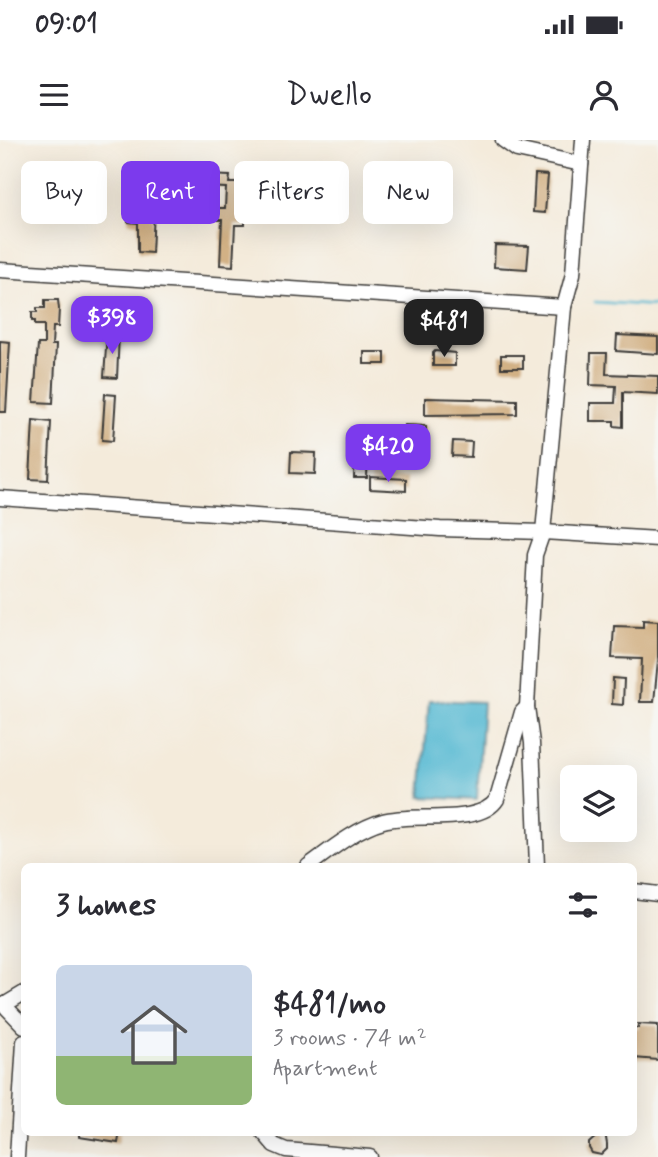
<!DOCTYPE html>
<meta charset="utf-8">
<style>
:root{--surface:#fff;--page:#f7f7f7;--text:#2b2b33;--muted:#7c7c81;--line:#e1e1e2;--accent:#7c3aed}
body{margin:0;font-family:Mynerve,sans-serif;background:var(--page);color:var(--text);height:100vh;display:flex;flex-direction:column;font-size:26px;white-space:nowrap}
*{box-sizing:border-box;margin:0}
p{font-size:23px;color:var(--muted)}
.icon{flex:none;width:38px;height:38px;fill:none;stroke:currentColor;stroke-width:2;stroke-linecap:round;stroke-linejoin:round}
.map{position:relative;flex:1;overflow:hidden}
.panel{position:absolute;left:21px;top:723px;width:616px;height:273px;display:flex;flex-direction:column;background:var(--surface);border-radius:10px;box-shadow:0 7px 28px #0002}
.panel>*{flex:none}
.top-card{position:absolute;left:21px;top:21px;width:616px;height:63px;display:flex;gap:14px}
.buttons{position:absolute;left:560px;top:625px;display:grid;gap:14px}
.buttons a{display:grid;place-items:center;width:77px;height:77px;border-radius:10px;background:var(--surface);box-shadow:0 7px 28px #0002;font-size:35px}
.price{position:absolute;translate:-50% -60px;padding:0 16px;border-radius:14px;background:var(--accent);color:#fff;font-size:23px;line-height:46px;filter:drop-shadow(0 2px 4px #0008)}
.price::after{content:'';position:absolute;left:50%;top:42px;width:21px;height:16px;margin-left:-10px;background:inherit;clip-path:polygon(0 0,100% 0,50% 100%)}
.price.on{background:#222;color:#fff}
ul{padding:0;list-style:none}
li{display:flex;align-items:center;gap:21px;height:175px;padding:0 35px}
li+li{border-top:2px solid var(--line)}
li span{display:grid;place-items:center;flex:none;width:196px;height:140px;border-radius:10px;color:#555}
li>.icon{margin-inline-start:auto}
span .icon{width:84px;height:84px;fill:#fffc;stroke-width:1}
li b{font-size:30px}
h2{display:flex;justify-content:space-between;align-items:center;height:84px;padding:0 35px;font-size:30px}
.pill{padding:0 24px;border-radius:10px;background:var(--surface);box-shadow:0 7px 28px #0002;font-size:24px;line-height:63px}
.pill.on{background:var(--accent);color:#fff}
.status{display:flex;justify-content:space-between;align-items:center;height:49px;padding:0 35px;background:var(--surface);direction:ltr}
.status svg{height:19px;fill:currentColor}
header{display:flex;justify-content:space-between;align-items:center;height:91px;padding:0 35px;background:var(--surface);font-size:32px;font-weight:600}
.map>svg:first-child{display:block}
</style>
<div class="status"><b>09:01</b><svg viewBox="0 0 49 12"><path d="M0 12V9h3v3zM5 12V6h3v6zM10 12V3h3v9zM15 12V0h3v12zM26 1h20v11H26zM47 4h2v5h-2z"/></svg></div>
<header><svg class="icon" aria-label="menu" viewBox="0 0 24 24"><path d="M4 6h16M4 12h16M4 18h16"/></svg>Dwello<svg class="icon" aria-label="person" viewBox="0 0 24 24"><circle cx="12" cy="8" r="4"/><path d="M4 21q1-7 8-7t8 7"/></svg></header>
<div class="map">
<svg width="658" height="1017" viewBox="0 0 658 1017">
<rect width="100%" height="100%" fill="#f6f6f2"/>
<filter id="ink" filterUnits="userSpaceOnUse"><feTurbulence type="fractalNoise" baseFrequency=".0143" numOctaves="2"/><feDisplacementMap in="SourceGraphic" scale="14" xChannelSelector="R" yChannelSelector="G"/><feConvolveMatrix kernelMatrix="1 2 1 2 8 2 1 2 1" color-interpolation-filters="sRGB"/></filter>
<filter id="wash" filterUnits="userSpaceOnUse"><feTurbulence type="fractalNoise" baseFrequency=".00686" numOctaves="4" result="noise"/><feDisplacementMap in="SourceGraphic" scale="28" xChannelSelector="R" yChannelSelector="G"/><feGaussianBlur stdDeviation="1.57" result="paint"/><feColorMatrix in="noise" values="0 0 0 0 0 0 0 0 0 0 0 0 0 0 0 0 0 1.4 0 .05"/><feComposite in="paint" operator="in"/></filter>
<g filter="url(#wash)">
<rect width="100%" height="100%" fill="#f4ebdb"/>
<polygon fill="#53b8d2" stroke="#386a77" stroke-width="2" points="429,560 483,562 477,660 421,657"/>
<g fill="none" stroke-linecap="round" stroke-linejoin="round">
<polyline stroke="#53b8d2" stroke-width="2.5" points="595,162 658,166"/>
</g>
<g id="blocks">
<g fill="#d2b185">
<polygon points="535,34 548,35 545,73 533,72"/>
<polygon points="206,35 230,36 229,43 237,43 237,46 239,46 239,60 262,61 262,64 269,64 268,73 261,73 261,80 245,80 245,85 235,85 233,126 220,125 222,80 218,80 218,68 225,68 226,48 205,47"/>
<polygon points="141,50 155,51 152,113 138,112 138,83 128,82 129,64 140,64"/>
<polygon points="495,105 529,106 527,129 494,127"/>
<polygon points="45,160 58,160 59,169 58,187 53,187 52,205 56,205 53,263 34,262 38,204 44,204 44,185 35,185 35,181 32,181 32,172 37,172 37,168 45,168"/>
<polygon points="107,193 119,194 117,238 104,237"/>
<polygon points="617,195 658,197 658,214 616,211"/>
<polygon points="0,201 10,202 6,272 0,272"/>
<polygon points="435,211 455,213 455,226 433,226 433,213"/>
<rect x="364" y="212" width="21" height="12"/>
<polygon points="591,213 607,213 606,234 658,236 658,254 623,252 623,287 614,286 614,281 590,281 590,263 615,263 616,246 590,245"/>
<rect x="501" y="215" width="22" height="13"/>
<polygon points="105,254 116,255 113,301 102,300"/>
<polygon points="425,258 517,260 517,274 425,275"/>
<polygon points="33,280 51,282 48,340 30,339"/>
<polygon points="404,285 426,286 426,298 404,297"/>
<polygon points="453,301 472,302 471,317 452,316"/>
<polygon points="355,311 368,311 367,338 354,338"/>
<polygon points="291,312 316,313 315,334 290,333"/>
<polygon points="370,337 406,339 406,351 370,349"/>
<polygon points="643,480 658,481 658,520 654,562 640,562 642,519 612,518 614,486 643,487"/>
<polygon points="613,538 624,539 623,565 612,564"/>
<polygon points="638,884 658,885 658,920 634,918 634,888 638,888"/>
<polygon points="79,992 120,992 118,1003 79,997"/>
<polygon points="598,992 605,992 607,1004 607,1009 601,1015 592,1013 589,1008 589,1003 597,996"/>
</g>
</g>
</g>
<g filter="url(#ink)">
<use href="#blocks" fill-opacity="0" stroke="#3c3b39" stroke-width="2"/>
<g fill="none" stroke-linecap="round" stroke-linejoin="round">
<defs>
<g id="minor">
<polyline points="503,0 517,10 581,24"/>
<polyline points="0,130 564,167"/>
<polyline points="0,358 440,389 543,392 658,399"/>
<path d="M308,726C330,710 357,688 383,681C413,672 480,687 497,659L522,572L527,567"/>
<polyline points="537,726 532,603 527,567 535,415 543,392 564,167 573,134 583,0"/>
<polyline points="634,751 658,754"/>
<polyline points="0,865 4,865 24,853"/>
<polyline points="4,865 24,886"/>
<polyline points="263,992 274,1005 286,1010 370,1017"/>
<polyline points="17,1017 24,902"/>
</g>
</defs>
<use href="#minor" stroke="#3c3b39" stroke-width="17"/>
<use href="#minor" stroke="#fff" stroke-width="14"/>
</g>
</g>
</svg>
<div class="buttons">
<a><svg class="icon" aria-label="layers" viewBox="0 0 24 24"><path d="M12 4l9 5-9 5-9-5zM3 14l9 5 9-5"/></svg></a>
</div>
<b class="price" style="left:112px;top:216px">$398</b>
<b class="price on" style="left:444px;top:219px">$481</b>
<b class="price" style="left:388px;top:344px">$420</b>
<div class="top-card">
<a class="pill">Buy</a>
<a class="pill on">Rent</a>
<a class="pill">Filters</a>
<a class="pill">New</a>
</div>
<section class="panel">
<h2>3 homes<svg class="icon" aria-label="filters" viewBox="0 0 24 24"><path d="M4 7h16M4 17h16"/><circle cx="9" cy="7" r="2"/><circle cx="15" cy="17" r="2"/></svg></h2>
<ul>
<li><span style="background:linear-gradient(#c9d6e8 65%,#8fb573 0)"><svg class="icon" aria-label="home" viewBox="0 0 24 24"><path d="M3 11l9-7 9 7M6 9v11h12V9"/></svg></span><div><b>$481/mo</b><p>3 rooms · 74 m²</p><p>Apartment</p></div></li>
</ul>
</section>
</div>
